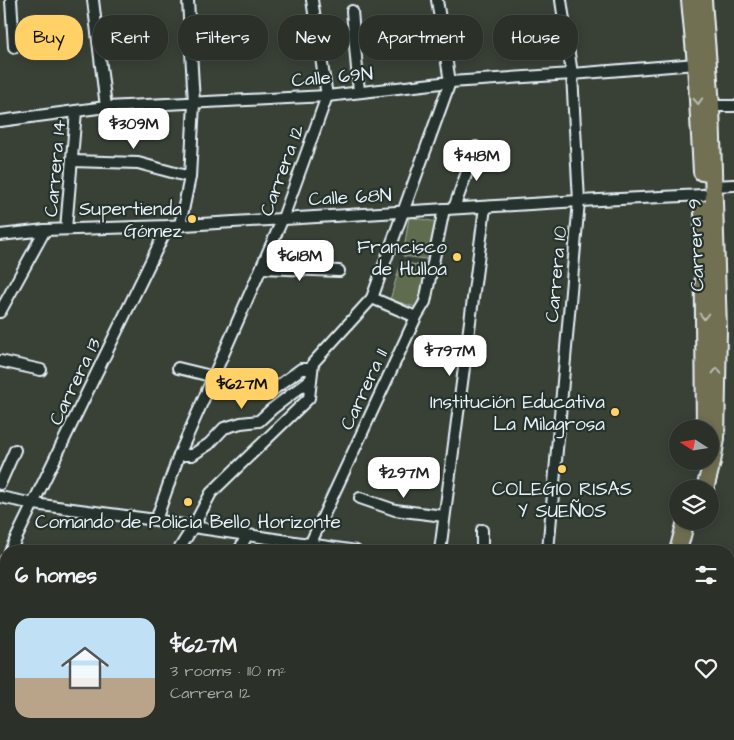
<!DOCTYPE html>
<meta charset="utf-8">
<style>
:root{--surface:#2b3129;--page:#373d35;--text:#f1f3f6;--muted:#a6a9a8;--line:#474c46;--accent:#ffd166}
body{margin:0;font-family:"Architects Daughter",sans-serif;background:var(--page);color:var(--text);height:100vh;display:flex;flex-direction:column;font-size:19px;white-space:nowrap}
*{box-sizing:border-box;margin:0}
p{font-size:16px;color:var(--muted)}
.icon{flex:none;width:28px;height:28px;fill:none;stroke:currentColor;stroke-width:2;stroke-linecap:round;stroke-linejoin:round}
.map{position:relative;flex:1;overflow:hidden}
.panel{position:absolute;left:0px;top:545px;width:735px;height:195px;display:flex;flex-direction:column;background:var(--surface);border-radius:20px 20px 0 0;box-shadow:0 2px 12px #0003,0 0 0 1px var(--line)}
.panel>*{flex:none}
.guide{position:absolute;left:15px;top:15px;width:705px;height:45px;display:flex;gap:10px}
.needle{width:32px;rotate:282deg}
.tools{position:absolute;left:669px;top:420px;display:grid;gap:10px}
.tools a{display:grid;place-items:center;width:50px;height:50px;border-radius:50%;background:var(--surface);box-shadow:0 2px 12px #0003,0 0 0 1px var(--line);font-size:25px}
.price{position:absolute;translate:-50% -42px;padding:0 11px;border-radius:10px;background:#fff;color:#222;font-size:16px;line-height:32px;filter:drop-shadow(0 1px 2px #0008)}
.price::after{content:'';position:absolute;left:50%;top:30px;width:15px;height:11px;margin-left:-8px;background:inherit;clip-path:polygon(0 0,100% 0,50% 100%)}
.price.current{background:var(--accent);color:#111}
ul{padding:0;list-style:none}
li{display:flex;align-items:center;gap:15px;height:125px;padding:0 15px}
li+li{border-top:1px solid var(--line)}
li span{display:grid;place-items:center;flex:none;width:140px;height:100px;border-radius:15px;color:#555}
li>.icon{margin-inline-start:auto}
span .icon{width:60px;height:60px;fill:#fffc;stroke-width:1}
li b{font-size:21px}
h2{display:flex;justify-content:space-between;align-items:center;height:60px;padding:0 15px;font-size:21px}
.chip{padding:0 18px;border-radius:20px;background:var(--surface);box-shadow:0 2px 12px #0003,0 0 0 1px var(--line);font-size:18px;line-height:45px}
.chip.current{background:var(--accent);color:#111}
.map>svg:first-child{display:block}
</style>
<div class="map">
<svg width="734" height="740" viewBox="0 0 734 740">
<rect width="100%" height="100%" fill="#394137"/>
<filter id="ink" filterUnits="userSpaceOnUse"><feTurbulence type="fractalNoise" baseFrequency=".02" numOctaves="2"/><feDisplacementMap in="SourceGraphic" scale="10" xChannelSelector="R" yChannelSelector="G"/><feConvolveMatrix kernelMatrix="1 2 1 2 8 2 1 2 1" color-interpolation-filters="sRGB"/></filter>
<g filter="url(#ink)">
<g fill="#5f6c4e" stroke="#a4aea3">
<polygon points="409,217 437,222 432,260 403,256"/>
<polygon points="401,262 428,267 416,307 390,300"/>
<polygon points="419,734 500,734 521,740 417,740"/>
</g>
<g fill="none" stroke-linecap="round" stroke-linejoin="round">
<defs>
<g id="minor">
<polyline points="11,0 14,47"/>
<polyline points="93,0 106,107"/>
<polyline points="352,11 359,92"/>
<polyline points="711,106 734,106"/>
<polyline points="0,121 106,107 327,96 450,82 572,74 696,64"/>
<polyline points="72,161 138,163 190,177"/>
<polyline points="713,186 734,185"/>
<polyline points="454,208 476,147"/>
<polyline points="180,225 190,177 194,103 188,0"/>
<polyline points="66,229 76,111"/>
<polyline points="0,235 45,230 168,226 579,201 703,195"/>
<polyline points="262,268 339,271"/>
<polyline points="372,298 416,317"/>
<polyline points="0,312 45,230"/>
<polyline points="0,361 41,370"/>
<polyline points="178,368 215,377"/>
<polyline points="265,391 270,392 301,369 312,369"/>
<polyline points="179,455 192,455 209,444 224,428 241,423 259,421 272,409 310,380"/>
<polyline points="0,484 15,450"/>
<polyline points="0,497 34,504 156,520 193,527 356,551"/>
<polyline points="360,498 395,510 444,516"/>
<polyline points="156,520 179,455 283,218 327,96 312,0"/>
<polyline points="10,551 168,226"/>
<polyline points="178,551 193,527 211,493 309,398 313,363 372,298 450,82 437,0"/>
<polyline points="239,551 247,535"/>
<polyline points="307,551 416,317 425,302 444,209"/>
<polyline points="440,551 485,207"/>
<polyline points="482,551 482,530"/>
<polyline points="548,551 579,201 572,74 561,0"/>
<polyline points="0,571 6,559"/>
<polyline points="0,595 6,597"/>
<polyline points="729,710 734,713"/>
<polyline points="0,713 6,711"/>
<polyline points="67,734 90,740"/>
<polyline points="533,734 555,740"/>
<polyline points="130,740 132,734"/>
<polyline points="214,740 216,734"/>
<polyline points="411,740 412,734"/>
</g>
<g id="primary">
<polyline points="690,0 696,64 702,172"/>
<polyline points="703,0 711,106 718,330 716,439 712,462 705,489"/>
<polyline points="703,209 705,429"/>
<polyline points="678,551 686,521"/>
<polyline points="624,740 626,734"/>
<polyline points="638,740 640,734"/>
</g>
</defs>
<use href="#minor" stroke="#e8f1f8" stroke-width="14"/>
<use href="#primary" stroke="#e8f1f8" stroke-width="20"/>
<use href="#minor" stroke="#26332d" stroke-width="10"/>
<use href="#primary" stroke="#716f52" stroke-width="16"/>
</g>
<defs><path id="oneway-chevron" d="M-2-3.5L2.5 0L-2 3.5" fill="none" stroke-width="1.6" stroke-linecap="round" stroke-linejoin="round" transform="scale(1.25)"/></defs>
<g stroke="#b8bdb6">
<use href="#oneway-chevron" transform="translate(698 101) rotate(87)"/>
<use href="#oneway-chevron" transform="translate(704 316) rotate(90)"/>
<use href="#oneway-chevron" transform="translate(717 371) rotate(-89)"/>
</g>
</g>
<g fill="#ffd166" stroke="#26332d" stroke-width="2">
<circle cx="192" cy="219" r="5"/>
<circle cx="457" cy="257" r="5"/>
<circle cx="615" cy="412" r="5"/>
<circle cx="562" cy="469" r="5"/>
<circle cx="188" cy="502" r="5"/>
</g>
<g text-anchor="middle" stroke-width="4.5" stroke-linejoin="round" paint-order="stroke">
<g font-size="19" fill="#e8f1f8" stroke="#26332d">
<text transform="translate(332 76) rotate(-5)" y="7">Calle 69N</text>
<text transform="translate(54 168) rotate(-85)" y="7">Carrera 14</text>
<text transform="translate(281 170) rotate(-70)" y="7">Carrera 12</text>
<text transform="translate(350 196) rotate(-3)" y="7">Calle 68N</text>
<text transform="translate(695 245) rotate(-92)" y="7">Carrera 9</text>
<text transform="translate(555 274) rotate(-85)" y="7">Carrera 10</text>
<text transform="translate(74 381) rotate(-64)" y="7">Carrera 13</text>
<text transform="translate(363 389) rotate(-65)" y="7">Carrera 11</text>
</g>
<g font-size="19" fill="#e8f1f8" stroke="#26332d" text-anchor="end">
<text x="182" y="215">Supertienda<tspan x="182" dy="22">Gómez</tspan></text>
<text x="447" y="253">Francisco<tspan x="447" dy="22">de Hulloa</tspan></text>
<text x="605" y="408">Institución Educativa<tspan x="605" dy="22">La Milagrosa</tspan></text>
<text x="562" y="495" text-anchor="middle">COLEGIO RISAS<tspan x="562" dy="22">Y SUEÑOS</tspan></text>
<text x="188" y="528" text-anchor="middle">Comando de Policia Bello Horizonte</text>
</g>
</g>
</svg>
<div class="tools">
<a><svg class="needle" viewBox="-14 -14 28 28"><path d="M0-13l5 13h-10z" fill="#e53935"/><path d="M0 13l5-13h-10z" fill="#a6a9a8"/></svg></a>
<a><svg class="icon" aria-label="layers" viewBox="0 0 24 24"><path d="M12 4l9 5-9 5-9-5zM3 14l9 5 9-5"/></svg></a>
</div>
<b class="price" style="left:134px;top:150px">$309M</b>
<b class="price" style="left:477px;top:182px">$418M</b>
<b class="price" style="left:300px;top:282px">$618M</b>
<b class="price" style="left:450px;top:377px">$797M</b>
<b class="price current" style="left:242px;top:410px">$627M</b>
<b class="price" style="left:404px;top:499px">$297M</b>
<div class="guide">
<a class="chip current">Buy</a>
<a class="chip">Rent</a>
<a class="chip">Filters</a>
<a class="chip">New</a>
<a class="chip">Apartment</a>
<a class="chip">House</a>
</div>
<section class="panel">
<h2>6 homes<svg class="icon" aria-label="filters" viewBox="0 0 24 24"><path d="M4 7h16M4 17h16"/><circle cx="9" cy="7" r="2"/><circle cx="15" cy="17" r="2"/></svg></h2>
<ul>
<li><span style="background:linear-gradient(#bfe0f5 60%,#b9a48a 0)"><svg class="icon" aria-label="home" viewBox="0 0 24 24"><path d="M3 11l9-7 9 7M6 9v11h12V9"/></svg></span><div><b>$627M</b><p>3 rooms · 110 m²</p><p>Carrera 12</p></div><svg class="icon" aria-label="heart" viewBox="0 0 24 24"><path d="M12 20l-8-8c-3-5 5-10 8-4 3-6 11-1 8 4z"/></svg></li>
</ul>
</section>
</div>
